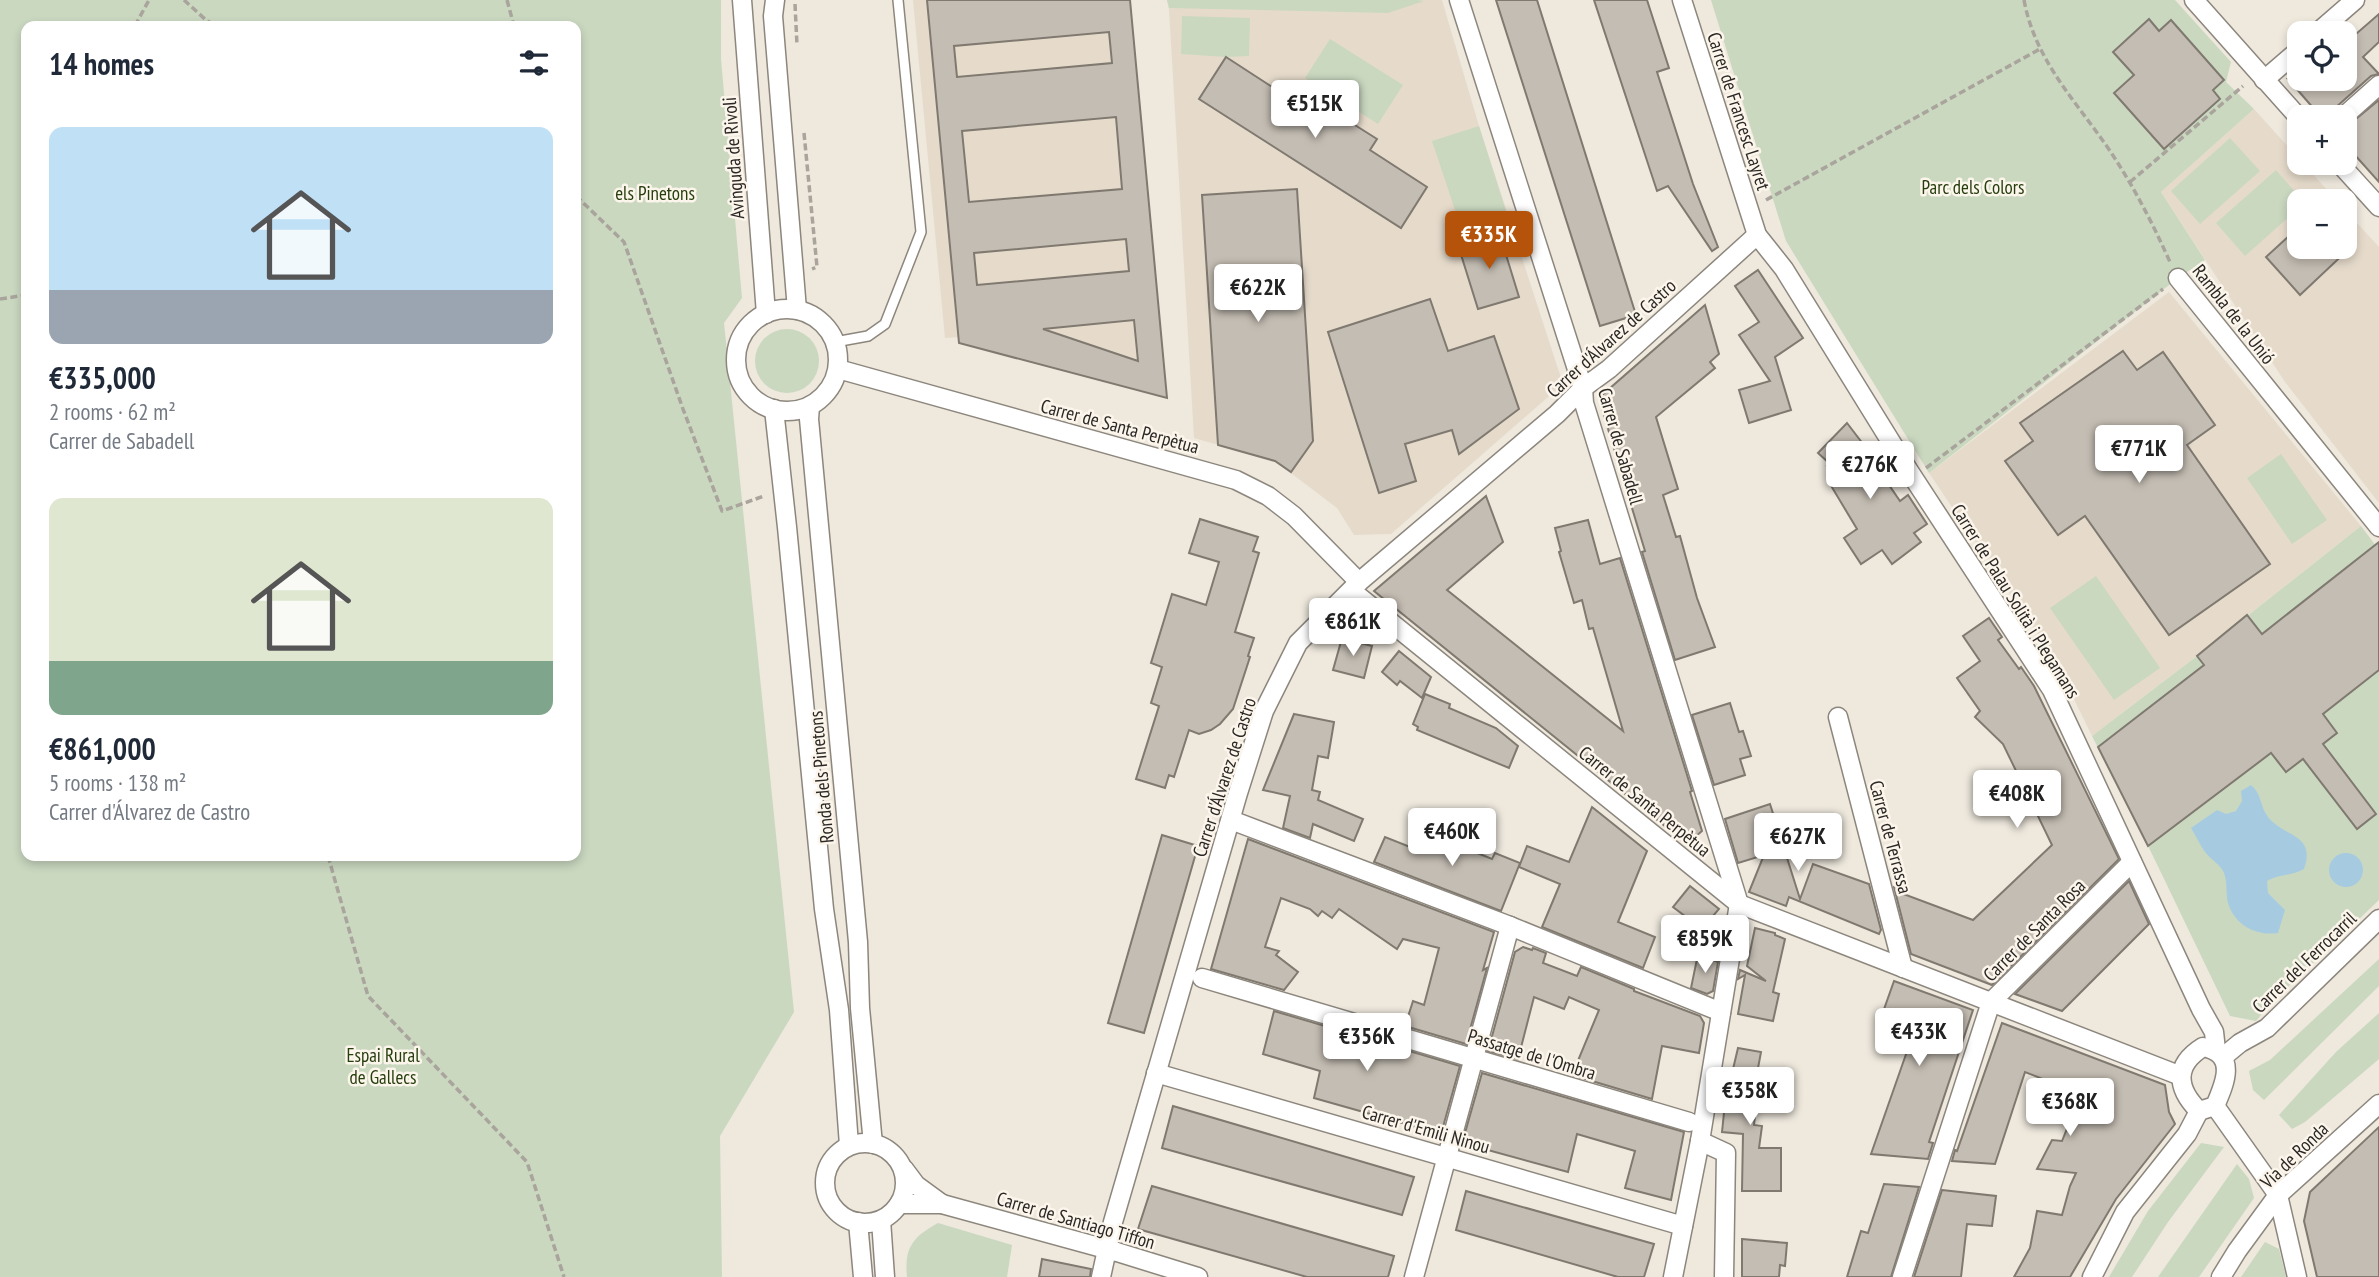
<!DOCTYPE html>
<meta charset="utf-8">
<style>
:root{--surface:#fff;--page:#f2f2f3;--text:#1f2937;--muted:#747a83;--accent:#b45309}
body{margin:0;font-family:"PT Sans Narrow",sans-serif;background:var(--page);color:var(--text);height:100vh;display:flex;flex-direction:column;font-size:26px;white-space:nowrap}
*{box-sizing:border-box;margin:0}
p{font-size:23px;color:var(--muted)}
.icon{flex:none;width:38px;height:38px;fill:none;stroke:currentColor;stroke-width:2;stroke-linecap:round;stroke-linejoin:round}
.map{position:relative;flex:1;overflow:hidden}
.sheet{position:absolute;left:21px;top:21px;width:560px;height:840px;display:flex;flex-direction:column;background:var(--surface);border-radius:14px;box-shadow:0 4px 10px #0003}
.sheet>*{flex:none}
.controls{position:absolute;left:2287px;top:21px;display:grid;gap:14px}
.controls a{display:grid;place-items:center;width:70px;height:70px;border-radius:14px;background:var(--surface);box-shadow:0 4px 10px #0003;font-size:35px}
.price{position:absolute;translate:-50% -60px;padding:0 16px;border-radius:7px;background:#fff;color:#222;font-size:23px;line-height:46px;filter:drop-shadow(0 2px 4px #0008)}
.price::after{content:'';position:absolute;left:50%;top:42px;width:21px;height:16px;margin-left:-10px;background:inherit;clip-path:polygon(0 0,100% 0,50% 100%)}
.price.active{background:var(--accent);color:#fff}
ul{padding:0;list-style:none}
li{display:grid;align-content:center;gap:14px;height:371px;padding:0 28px}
li span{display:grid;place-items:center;height:217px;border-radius:14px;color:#555}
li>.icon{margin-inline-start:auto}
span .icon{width:126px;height:126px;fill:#fffc;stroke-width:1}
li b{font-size:30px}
h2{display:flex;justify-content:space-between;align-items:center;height:84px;padding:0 28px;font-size:30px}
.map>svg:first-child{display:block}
</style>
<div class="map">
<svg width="2379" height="1277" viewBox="0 0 2379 1277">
<rect width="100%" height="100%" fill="#eee8dd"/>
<g fill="#e6dbcb">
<polygon points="913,0 1130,0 1167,398 959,343 959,337 945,338"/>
<polygon points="1167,0 1442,0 1479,126 1563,384 1391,534 1354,535 1337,508 1275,461 1194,438 1169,9"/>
<polygon points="2254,109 2299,159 2300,163 2303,163 2337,201 2300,201 2300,247 2345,247 2345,210 2379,247 2379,503 2285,382 2161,192"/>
<polygon points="2169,292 2361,526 2197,656 2092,736 2054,658 1929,473"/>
</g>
<g fill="#cad8c0" fill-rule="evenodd">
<path d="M0,0H721V59L742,298L724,323L794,1012L720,1136L722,1277H0ZM26,26H576V856H26Z"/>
<polygon points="1167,0 1417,0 1424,1 1388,13 1169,8"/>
<polygon points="1711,0 2175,0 2231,62 2226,82 2254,109 2161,192 2205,260 2178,278 1929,473 1786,241"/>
<polygon points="1182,16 1250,18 1249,56 1226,57 1181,54"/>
<polygon points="1330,39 1403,85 1378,124 1305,78"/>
<polygon points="1479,126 1506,211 1461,228 1432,141"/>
<polygon points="2230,138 2260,171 2200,224 2171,191"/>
<polygon points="2276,170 2303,201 2300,201 2299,208 2245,256 2216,223"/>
<circle cx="787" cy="361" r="32"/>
<polygon points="2281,454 2327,520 2292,544 2247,478"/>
<polygon points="2361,526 2379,550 2379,900 2270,1004 2256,1021 2230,1016 2153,856 2092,736 2197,656"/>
<polygon points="2096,576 2160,668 2114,700 2050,608"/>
<polygon points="2379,959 2379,986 2264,1100 2253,1090 2249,1071 2270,1060"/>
<polygon points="2379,1013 2379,1059 2305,1122 2292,1129 2279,1115 2336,1052"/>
<polygon points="2201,1143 2224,1147 2168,1222 2132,1277 2109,1277 2148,1211"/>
<polygon points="2237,1164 2249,1179 2254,1198 2199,1277 2158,1277"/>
<path d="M938,1223L1012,1245L1007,1277H907C904,1247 913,1237 938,1223Z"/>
<polygon points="2265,1242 2279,1249 2286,1277 2241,1277"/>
</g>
<g fill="#a6cbe1">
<path d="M2251,785C2261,793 2260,804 2266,814C2281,838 2317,832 2304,869C2289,877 2281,873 2267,881L2268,893L2285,910L2278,933C2258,936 2237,927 2229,906C2225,896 2228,883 2224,873C2220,864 2211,860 2205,852C2200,845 2196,836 2191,828L2217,810L2226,814L2236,811L2242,801L2241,791Z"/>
<circle cx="2346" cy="870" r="17"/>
</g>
<g fill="#c4bdb3" stroke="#7f7970" stroke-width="2" fill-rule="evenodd">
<path d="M927,0H1130L1167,398L959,343ZM1109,32L1112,63L957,77L954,46ZM1116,117L1122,189L969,202L962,131ZM1126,239L1129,271L977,285L974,253ZM1134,320L1138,361L1043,329Z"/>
<polygon points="1496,0 1537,0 1636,315 1600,326"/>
<polygon points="1594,0 1647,0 1669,68 1657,72 1693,184 1718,247 1712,251 1668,186 1657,191"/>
<polygon points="2379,14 2379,42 2363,57 2379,74 2371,76 2335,108 2332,117 2321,117 2288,79 2345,79 2345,38 2348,41"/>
<polygon points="2149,19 2159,31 2171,20 2224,80 2213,90 2220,99 2164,149 2114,93 2134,75 2113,52"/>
<polygon points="1226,57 1283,94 1290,84 1377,139 1370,150 1427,187 1401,228 1199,99"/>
<polygon points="2379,100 2379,182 2345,144 2345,128"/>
<polygon points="1297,189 1313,441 1291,472 1275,461 1218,445 1202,195"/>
<polygon points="2300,226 2300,247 2351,247 2300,295 2266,257"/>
<polygon points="1499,232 1519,297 1478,309 1458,245"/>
<polygon points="1758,270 1803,338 1775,357 1791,410 1749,423 1739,390 1770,381 1739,335 1759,322 1735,286"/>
<polygon points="1430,299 1448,351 1494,336 1519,409 1459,454 1452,430 1405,444 1416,481 1379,493 1328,332"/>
<polygon points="1705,305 1719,354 1710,362 1715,368 1656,417 1678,489 1663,495 1676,537 1680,536 1697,598 1715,647 1675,660 1642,552 1645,551 1602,409 1608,407 1601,396"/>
<polygon points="2123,351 2137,370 2163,352 2215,425 2187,445 2270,564 2169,635 2085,516 2058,535 2005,461 2033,441 2020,423"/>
<polygon points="1847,423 1876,461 1874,463 1900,501 1908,495 1927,524 1914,533 1921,542 1892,564 1882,550 1861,564 1844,538 1857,529 1830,484 1837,477 1827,466 1830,464 1818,453"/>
<polygon points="1486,496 1503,542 1447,590 1623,731 1593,628 1589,629 1582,600 1574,603 1559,552 1561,551 1555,528 1588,520 1600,564 1620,558 1692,791 1690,792 1702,831 1687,844 1374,591"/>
<polygon points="1200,519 1258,537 1253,551 1259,553 1235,632 1254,638 1248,656 1250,657 1233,709 1220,724 1211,730 1199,734 1189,730 1174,777 1169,775 1165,788 1136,779 1159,706 1151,703 1162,667 1151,663 1172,594 1206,605 1219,562 1189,553"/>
<polygon points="2379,542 2379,670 2323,714 2337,733 2323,744 2376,814 2357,829 2303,759 2286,772 2271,753 2148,846 2098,747 2204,665 2197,656 2247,615 2262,634"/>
<polygon points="1989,618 2002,637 1998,640 2019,669 2021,667 2034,686 2119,859 1992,985 1911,954 1894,887 1901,886 1898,892 1973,920 2052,845 2003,744 1975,717 1980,711 1957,678 1980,661 1963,636"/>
<polygon points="1342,638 1372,646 1364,678 1333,670"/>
<polygon points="1399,651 1431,677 1422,698 1400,681 1397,685 1382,672"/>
<polygon points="1425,694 1450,704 1449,708 1496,728 1518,746 1509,768 1417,730 1418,727 1413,724"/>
<polygon points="1730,703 1739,732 1743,731 1751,756 1740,759 1745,775 1714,785 1692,715"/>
<polygon points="1294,714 1334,722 1328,758 1318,756 1312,790 1320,792 1318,800 1363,819 1354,841 1313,824 1310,838 1283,828 1290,796 1263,790"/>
<polygon points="1770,804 1800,899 1813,864 1869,884 1881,930 1879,934 1789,897 1786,906 1749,892 1764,855 1738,863 1725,819"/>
<polygon points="1592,807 1647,851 1618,922 1655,937 1643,968 1542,927 1560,884 1519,867 1527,846 1569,862"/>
<polygon points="1418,829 1492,859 1495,853 1520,863 1501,911 1374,862 1385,837 1410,847"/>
<polygon points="1162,835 1198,846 1144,1033 1108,1023"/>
<polygon points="1248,839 1494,932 1483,970 1487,968 1466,1044 1405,1026 1413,1001 1424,1005 1439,948 1403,939 1397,949 1339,909 1332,918 1322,911 1318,916 1310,909 1281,898 1265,947 1279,951 1276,955 1298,972 1284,990 1211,969"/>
<polygon points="2129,881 2149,924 2062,1011 2015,994"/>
<polygon points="1690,886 1719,909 1702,929 1673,907"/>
<polygon points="1755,928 1775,933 1775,935 1785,939 1773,992 1779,994 1773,1021 1738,1014 1745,975 1738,979 1740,970 1766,981 1747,966"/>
<polygon points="1523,947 1532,950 1533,948 1546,953 1543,963 1577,976 1581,967 1634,989 1634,991 1700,1016 1704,1023 1699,1053 1662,1046 1652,1099 1572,1075 1599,1010 1569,997 1564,1009 1534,997 1518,1059 1488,1051 1515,952"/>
<polygon points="1698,954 1718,962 1713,991 1707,994 1691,988"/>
<polygon points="1894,981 1973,1010 1929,1142 1933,1143 1928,1159 1871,1154 1911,1040 1877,1029"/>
<polygon points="1274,1011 1460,1066 1441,1134 1314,1098 1320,1071 1263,1054"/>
<polygon points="2002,1023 2165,1085 2169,1112 2175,1124 2116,1199 2070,1277 2014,1277 2030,1248 2037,1211 2062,1215 2070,1186 2076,1173 2037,1169 2052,1140 2062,1141 2081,1094 2025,1072 1995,1164 1952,1161 1955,1150 1957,1151"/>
<polygon points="1738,1048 1761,1052 1751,1106 1756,1107 1754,1125 1762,1126 1759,1148 1781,1148 1781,1191 1742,1191 1743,1134 1722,1132 1725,1103"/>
<polygon points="1482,1073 1684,1132 1671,1200 1625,1188 1635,1151 1577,1134 1568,1172 1466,1144 1467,1141 1463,1140"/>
<polygon points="1173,1106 1414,1177 1402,1215 1162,1148"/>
<polygon points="2379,1127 2379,1277 2317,1277 2304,1221 2310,1192"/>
<polygon points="1884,1184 1919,1187 1891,1277 1847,1277 1861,1231 1868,1233"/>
<polygon points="1152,1186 1394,1256 1388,1277 1307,1277 1138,1229"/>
<polygon points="1942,1190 1996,1196 1992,1226 1967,1224 1961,1277 1914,1277"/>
<polygon points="1466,1191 1654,1244 1644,1277 1618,1277 1456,1230"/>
<polygon points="1742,1239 1787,1243 1785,1266 1780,1265 1779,1277 1742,1277"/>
<polygon points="1042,1259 1091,1269 1090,1277 1039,1277"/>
</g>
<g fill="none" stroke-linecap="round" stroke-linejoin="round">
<defs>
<polyline id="lane" points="835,342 868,336 885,324 921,232 898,0"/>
<g id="street">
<polyline points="742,0 766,314"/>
<polyline points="775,0 773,16 797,310"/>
<polyline points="1459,0 1583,388 1584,403 1739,904 1700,1141 1673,1277"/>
<polyline points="1682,0 1757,235 1784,269 1909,471 2052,690 2201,1009 2214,1032 2216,1050"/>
<polyline points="2194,0 2300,119"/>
<polyline points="2317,33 2355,0"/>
<polyline points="2264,80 2300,49"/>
<polyline points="2343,117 2379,85"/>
<polyline points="2339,163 2379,207"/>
<polyline points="2178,278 2379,527"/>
<circle cx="787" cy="360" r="51"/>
<polyline points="838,369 1236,480 1268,496 1294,516 1359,582"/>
<polyline points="810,406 809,419 858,942 860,1008 873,1144"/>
<polyline points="774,409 787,527 824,909 839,1010 849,1145"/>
<polyline points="1352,591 1739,904 2181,1076"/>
<polyline points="1838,717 1903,968"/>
<polyline points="1231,820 1510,926 1721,1012"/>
<polyline points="1202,978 1689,1122"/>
<path d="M2203,1047C2238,1054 2225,1083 2215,1106L2199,1111C2176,1088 2174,1065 2203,1047Z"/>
<polyline points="2223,1057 2240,1043 2267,1028 2379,919"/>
<polyline points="1156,1073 1683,1226"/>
<polyline points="2215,1106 2278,1195 2297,1277"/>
<polyline points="1700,1141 1726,1153 1724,1277"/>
<circle cx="865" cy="1183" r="40"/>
<polyline points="904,1169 916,1185 942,1204"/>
<polyline points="899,1204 942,1204 1117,1252 1198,1277"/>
<polyline points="881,1220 885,1277"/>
<polyline points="858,1222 863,1277"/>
<polyline points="1101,1277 1113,1222 1238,793 1264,711 1298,643 1359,582 1557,414 1583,388 1609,369 1757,235"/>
<polyline points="1414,1277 1510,926"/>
<polyline points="1902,1277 1991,1002 2132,862"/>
<polyline points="2092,1277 2125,1212 2187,1134 2199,1111"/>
<polyline points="2221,1277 2237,1251 2278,1195 2379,1104"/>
</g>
</defs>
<use href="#lane" stroke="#8c867d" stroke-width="12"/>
<use href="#street" stroke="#8c867d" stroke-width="21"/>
<g stroke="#a9a49c" stroke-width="3.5" stroke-dasharray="7 3.5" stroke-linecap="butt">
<polyline points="184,0 207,21 218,26"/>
<polyline points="507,0 514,26"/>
<path d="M2024,0C2035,60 2075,100 2108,148C2133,185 2152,222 2170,262"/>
<polyline points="795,4 797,45"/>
<polyline points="138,26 137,22 149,0"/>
<polyline points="804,133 817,267 812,269"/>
<polyline points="2130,182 2243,86"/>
<polyline points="576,196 624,242 683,409 722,511 764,496"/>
<polyline points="1766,200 2040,49"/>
<polyline points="0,299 26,295"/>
<polyline points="1926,468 2163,289"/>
<polyline points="328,856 368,996 527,1162 564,1277"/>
</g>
<use href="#lane" stroke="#fff" stroke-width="9"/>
<use href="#street" stroke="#fff" stroke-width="18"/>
</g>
<g text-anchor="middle" stroke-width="5" stroke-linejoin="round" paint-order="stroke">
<g font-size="19" fill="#2a2724" stroke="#fcf5eb">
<text transform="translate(1739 111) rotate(72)" y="7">Carrer de Francesc Layret</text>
<text transform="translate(733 158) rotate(-94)" y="7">Avinguda de Rivoli</text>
<text transform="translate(2234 314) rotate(52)" y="7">Rambla de la Unió</text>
<text transform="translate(1611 338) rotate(-42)" y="7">Carrer d'Álvarez de Castro</text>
<text transform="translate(1120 426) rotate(15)" y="7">Carrer de Santa Perpètua</text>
<text transform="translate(1621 446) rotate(74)" y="7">Carrer de Sabadell</text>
<text transform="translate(2016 601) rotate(58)" y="7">Carrer de Palau Solità i Plegamans</text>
<text transform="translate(821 777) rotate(-95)" y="7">Ronda dels Pinetons</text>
<text transform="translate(1224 777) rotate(-72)" y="7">Carrer d'Álvarez de Castro</text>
<text transform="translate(1645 801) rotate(39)" y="7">Carrer de Santa Perpètua</text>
<text transform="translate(1891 837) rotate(75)" y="7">Carrer de Terrassa</text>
<text transform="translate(2034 930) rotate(-45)" y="7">Carrer de Santa Rosa</text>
<text transform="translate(2304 962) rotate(-44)" y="7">Carrer del Ferrocarril</text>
<text transform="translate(1532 1054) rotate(17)" y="7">Passatge de l'Ombra</text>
<text transform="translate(1426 1129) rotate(16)" y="7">Carrer d'Emili Ninou</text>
<text transform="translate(2294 1155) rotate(-44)" y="7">Via de Ronda</text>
<text transform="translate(1076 1220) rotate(16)" y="7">Carrer de Santiago Tiffon</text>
</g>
<g font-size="19" fill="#253e0d" stroke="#fcf5eb">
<text x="1973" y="194">Parc dels Colors</text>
<text x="655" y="200">els Pinetons</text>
<text x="383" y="1062">Espai Rural<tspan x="383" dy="22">de Gallecs</tspan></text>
</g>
</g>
</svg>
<div class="controls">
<a><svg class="icon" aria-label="locate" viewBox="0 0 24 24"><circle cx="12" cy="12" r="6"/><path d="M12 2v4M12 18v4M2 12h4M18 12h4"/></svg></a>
<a>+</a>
<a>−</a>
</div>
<b class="price" style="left:1315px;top:140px">€515K</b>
<b class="price active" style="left:1489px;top:271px">€335K</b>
<b class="price" style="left:1258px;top:324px">€622K</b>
<b class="price" style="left:2139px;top:485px">€771K</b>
<b class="price" style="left:1870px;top:501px">€276K</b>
<b class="price" style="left:1353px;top:658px">€861K</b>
<b class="price" style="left:2017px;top:830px">€408K</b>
<b class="price" style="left:1452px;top:868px">€460K</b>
<b class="price" style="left:1798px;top:873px">€627K</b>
<b class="price" style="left:1705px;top:975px">€859K</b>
<b class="price" style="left:1919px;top:1068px">€433K</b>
<b class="price" style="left:1367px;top:1073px">€356K</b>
<b class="price" style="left:1750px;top:1127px">€358K</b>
<b class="price" style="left:2070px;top:1138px">€368K</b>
<section class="sheet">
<h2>14 homes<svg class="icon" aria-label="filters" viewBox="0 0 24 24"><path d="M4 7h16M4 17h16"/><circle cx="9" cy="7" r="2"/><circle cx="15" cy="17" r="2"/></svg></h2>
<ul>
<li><span style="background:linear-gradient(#bfe0f5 75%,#9aa5b1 0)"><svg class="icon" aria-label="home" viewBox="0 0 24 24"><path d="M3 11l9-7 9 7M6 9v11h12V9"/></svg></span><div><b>€335,000</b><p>2 rooms · 62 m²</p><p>Carrer de Sabadell</p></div></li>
<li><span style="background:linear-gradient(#dfe7d0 75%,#7fa58c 0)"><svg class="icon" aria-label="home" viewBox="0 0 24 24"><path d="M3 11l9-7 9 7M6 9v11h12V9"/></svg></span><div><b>€861,000</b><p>5 rooms · 138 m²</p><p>Carrer d'Álvarez de Castro</p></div></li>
</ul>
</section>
</div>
